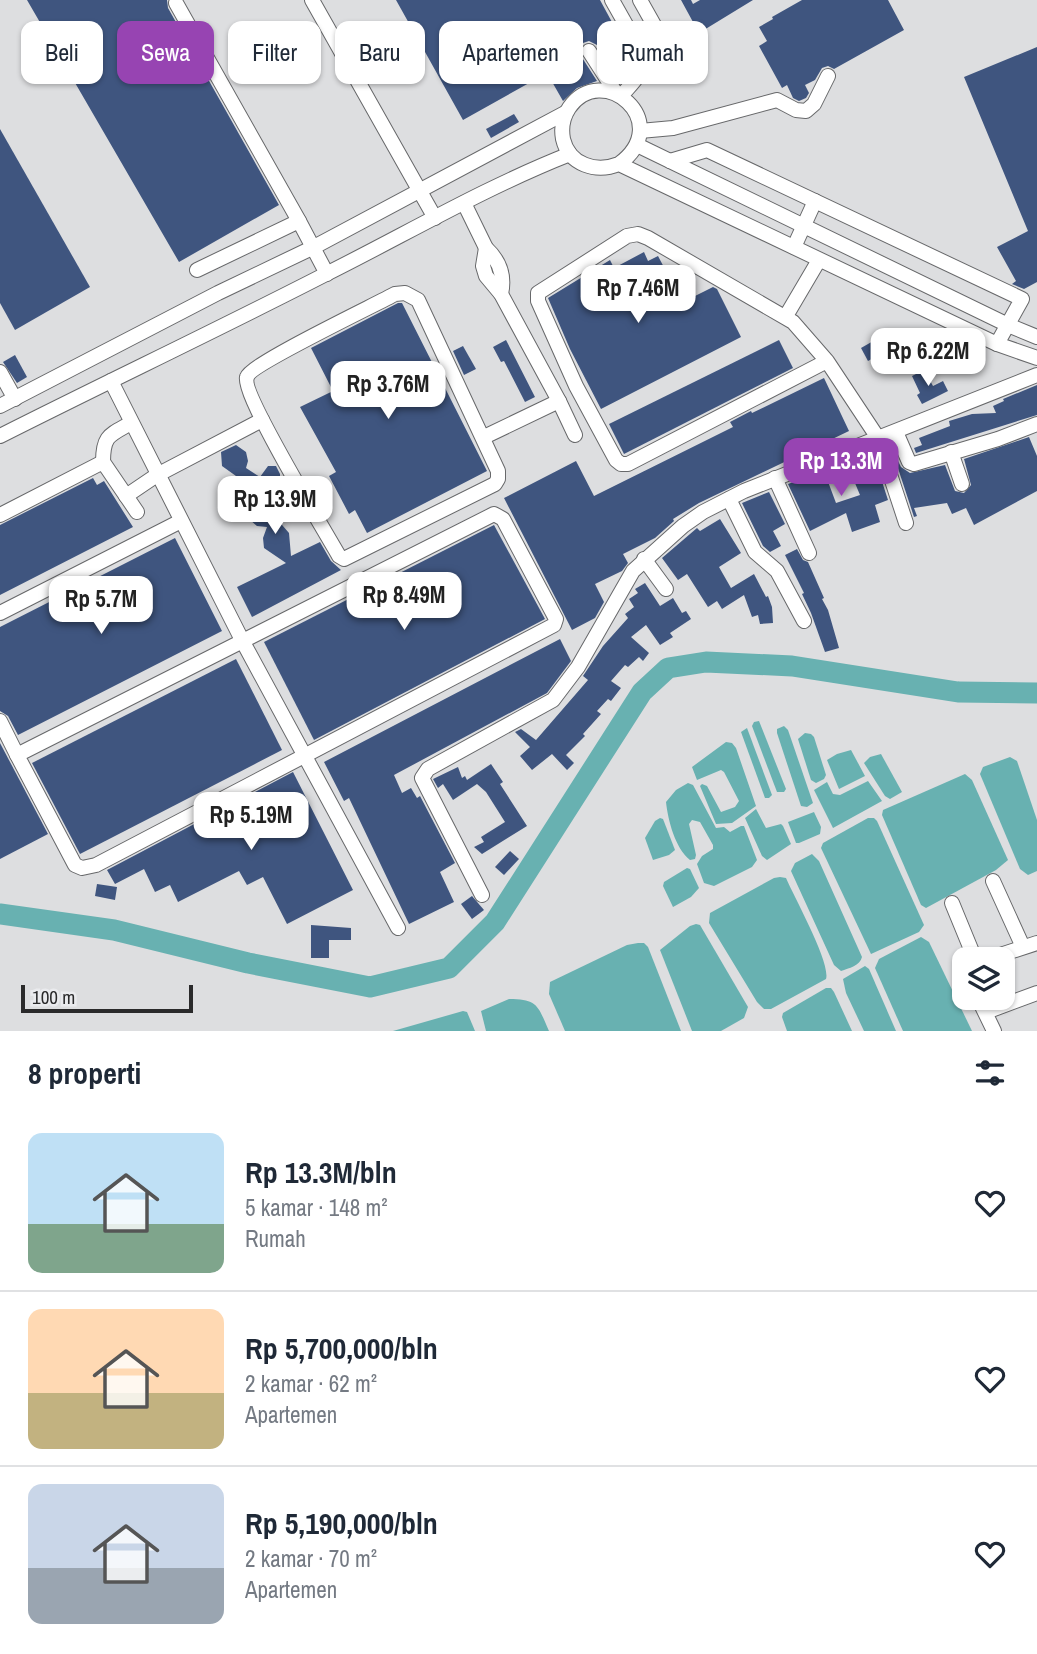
<!DOCTYPE html>
<html lang="id">
<meta charset="utf-8">
<style>
:root{--surface:#fff;--page:#f2f2f3;--text:#1f2937;--muted:#747a83;--line:#e0e1e3;--accent:#9744b2}
body{margin:0;font-family:"Archivo Narrow",sans-serif;background:var(--page);color:var(--text);height:100vh;display:flex;flex-direction:column;font-size:26px;white-space:nowrap}
*{box-sizing:border-box;margin:0}
p{font-size:23px;color:var(--muted)}
.icon{flex:none;width:38px;height:38px;fill:none;stroke:currentColor;stroke-width:2;stroke-linecap:round;stroke-linejoin:round}
.map{position:relative;height:1031px;overflow:hidden}
.side{display:flex;flex-direction:column;background:var(--surface);flex:1}
.side>*{flex:none}
.top-card{position:absolute;left:21px;top:21px;width:996px;height:63px;display:flex;gap:14px}
.tools{position:absolute;left:952px;top:947px;display:grid;gap:14px}
.tools a{display:grid;place-items:center;width:63px;height:63px;border-radius:14px;background:var(--surface);box-shadow:0 2px 5px #0004;font-size:35px}
.scale{position:absolute;left:21px;bottom:18px;width:172px;box-sizing:border-box;padding-left:7px;border:4px solid #2a2a2b;border-top:0;font-size:19px;line-height:24px;white-space:nowrap;color:#2a2a2b;-webkit-text-stroke:5px #eaebee;paint-order:stroke}
.price{position:absolute;translate:-50% -60px;padding:0 16px;border-radius:14px;background:#fff;color:#222;font-size:23px;line-height:46px;filter:drop-shadow(0 2px 4px #0008)}
.price::after{content:'';position:absolute;left:50%;top:42px;width:21px;height:16px;margin-left:-10px;background:inherit;clip-path:polygon(0 0,100% 0,50% 100%)}
.price.on{background:var(--accent);color:#fff}
ul{padding:0;list-style:none}
li{display:flex;align-items:center;gap:21px;height:175px;padding:0 28px}
li+li{border-top:2px solid var(--line)}
li span{display:grid;place-items:center;flex:none;width:196px;height:140px;border-radius:14px;color:#555}
li>.icon{margin-inline-start:auto}
span .icon{width:84px;height:84px;fill:#fffc;stroke-width:1}
li b{font-size:30px}
h2{display:flex;justify-content:space-between;align-items:center;height:84px;padding:0 28px;font-size:30px}
.chip{padding:0 24px;border-radius:14px;background:var(--surface);box-shadow:0 2px 5px #0004;font-size:24px;line-height:63px}
.chip.on{background:var(--accent);color:#fff}
.map>svg:first-child{display:block}
</style>
<div class="map">
<svg width="1037" height="1031" viewBox="0 0 1037 1031">
<rect width="100%" height="100%" fill="#dddee0"/>
<g fill="#68b1b1">
<polygon points="759,721 786,789 784,792 777,792 752,726 754,722"/>
<polygon points="784,726 788,730 813,803 807,807 801,806 777,733 777,729"/>
<polygon points="747,728 772,795 769,798 765,798 741,732"/>
<polygon points="805,733 811,734 814,737 826,775 824,779 816,783 811,780 798,739"/>
<polygon points="726,742 732,743 736,748 756,806 732,823 716,824 700,786 702,784 707,786 721,812 735,807 739,801 724,772 721,770 697,780 692,767"/>
<polygon points="851,750 865,776 839,789 827,760 837,754"/>
<polygon points="881,754 902,792 890,799 885,796 864,763 870,757"/>
<polygon points="1010,757 1017,761 1037,820 1037,871 1028,875 1020,869 980,774 983,767"/>
<polygon points="965,774 972,780 1008,860 996,870 926,908 921,905 882,815 883,810"/>
<polygon points="868,781 882,801 833,828 814,790 827,782 833,794 840,795"/>
<path d="M688,783L693,785L716,828L724,827L730,832L741,826H744L757,860L752,867L714,886L704,883L697,864L702,856L713,849V845L700,822L692,820L689,824L696,855L695,859L690,860C675,848 668,820 666,802L676,790Z"/>
<polygon points="756,809 766,828 781,824 783,826 791,844 767,860 762,856 745,818"/>
<polygon points="814,812 821,827 820,834 799,843 796,843 788,822"/>
<polygon points="660,818 663,819 675,850 669,855 653,860 645,838 655,821"/>
<polygon points="868,818 874,818 877,821 924,925 919,932 871,954 821,848 823,843"/>
<path d="M812,854L819,861L862,957C860,966 849,968 841,971L834,965L791,871L795,863Z"/>
<polygon points="687,868 690,869 699,888 691,897 673,907 663,886 664,882"/>
<path d="M780,877L786,878C794,897 831,963 826,979L771,1009H764L757,1002L709,923L710,913L774,878Z"/>
<polygon points="696,924 700,925 748,1007 744,1018 721,1031 692,1031 660,950 690,926"/>
<polygon points="921,937 929,942 972,1031 903,1031 875,968 879,959"/>
<polygon points="638,943 644,943 648,947 681,1031 565,1031 549,994 550,982 627,945"/>
<polygon points="865,966 869,969 896,1031 864,1031 846,993 843,979"/>
<polygon points="826,988 831,988 834,992 852,1031 787,1031 782,1017 783,1013"/>
<path d="M509,999C538,999 538,1006 549,1031H486L481,1011Z"/>
<polygon points="463,1011 467,1012 475,1031 393,1031"/>
</g>
<g fill="none" stroke-linecap="round" stroke-linejoin="round">
<polyline stroke="#68b1b1" stroke-width="21" points="0,914 114,930 248,963 370,987 449,968 495,922 642,692 668,668 706,662 792,666 958,692 1037,693"/>
</g>
<g fill="#3f557f">
<polygon points="27,0 167,0 168,8 279,205 179,262"/>
<polygon points="396,0 600,0 626,48 613,55 621,69 614,72 597,45 589,41 583,43 580,47 581,56 597,81 577,88 563,101 547,73 463,120"/>
<polygon points="681,0 691,0 693,4 700,0 753,0 699,33"/>
<polygon points="802,0 888,0 904,30 834,69 828,66 822,68 815,80 805,85 809,93 806,98 799,101 793,98 787,85 782,88 759,46 767,41 759,27 773,19 772,17"/>
<polygon points="1037,47 1037,282 1024,289 1012,284 1016,281 997,247 1028,231 964,77"/>
<polygon points="514,114 519,122 491,138 486,129"/>
<polygon points="0,129 90,287 15,330 0,303"/>
<polygon points="644,252 648,261 658,256 667,273 678,268 693,297 713,287 717,289 741,337 601,409 570,349 548,298 610,260 614,268"/>
<polygon points="398,303 402,303 487,471 367,533 355,510 349,514 329,476 336,472 300,407 333,391 311,348"/>
<polygon points="506,340 535,397 525,402 504,361 501,362 493,347"/>
<polygon points="779,340 793,368 624,454 609,424"/>
<polygon points="875,340 883,353 868,361 861,348"/>
<polygon points="463,346 476,369 464,375 453,351"/>
<polygon points="15,355 27,377 17,383 3,362"/>
<polygon points="924,370 933,386 943,381 948,391 922,404 917,395 920,393 912,376"/>
<polygon points="824,378 849,431 699,503 673,519 674,521 655,538 623,554 628,563 622,571 595,584 604,602 595,618 572,630 504,498 576,461 594,496 733,427 730,422 751,411 752,413"/>
<polygon points="1037,385 1037,415 916,453 914,448 922,445 919,438 950,426 949,421 972,414 996,413 993,406 1004,401 1003,399"/>
<polygon points="1029,437 1037,456 1037,491 974,525 966,508 952,514 947,503 914,508 917,516 914,517 891,447 901,467 910,473 945,465 955,491 964,493 971,485 964,459"/>
<polygon points="236,445 246,452 248,461 246,468 260,477 268,466 276,466 280,474 280,480 284,481 291,492 291,498 295,499 301,510 296,515 276,518 289,533 291,556 320,542 331,561 341,570 252,617 237,587 286,563 264,548 263,538 267,527 257,526 249,519 247,515 250,503 239,497 234,488 236,476 222,466 221,452"/>
<polygon points="873,454 888,500 875,505 880,522 852,532 846,513 810,531 788,484 824,471 836,503 860,495 852,476 863,472 859,458"/>
<polygon points="93,478 97,485 104,481 133,527 0,595 0,525"/>
<polygon points="769,492 785,524 773,531 781,546 770,552 763,546 742,503"/>
<polygon points="720,519 741,553 719,567 731,588 754,574 766,597 768,596 772,607 773,623 760,624 758,615 752,617 744,595 722,609 717,601 708,607 687,574 678,580 662,558 697,528 700,531"/>
<polygon points="494,525 545,619 314,740 264,642"/>
<polygon points="175,538 222,631 18,735 8,716 0,711 0,627"/>
<polygon points="797,549 803,560 808,562 824,598 822,599 828,610 839,648 825,652 811,613 802,594 804,593 785,555"/>
<polygon points="645,583 660,606 673,598 682,613 686,611 691,619 670,633 673,637 660,645 646,625 631,637 649,653 643,661 639,657 628,667 625,665 611,681 621,688 611,701 608,699 597,711 601,714 583,734 585,736 566,755 574,763 567,770 552,754 532,770 520,756 530,747 515,732 521,729 536,740 588,680 583,676 603,646 628,618 625,614 634,607 629,599 638,593 635,589"/>
<polygon points="560,639 571,661 547,693 394,775 402,793 411,788 417,798 420,796 455,863 440,872 454,902 409,924 349,798 344,801 324,762"/>
<polygon points="236,659 282,750 80,854 32,763"/>
<polygon points="0,743 48,834 0,859"/>
<polygon points="491,764 503,782 500,784 527,826 482,854 474,847 484,842 481,837 505,822 486,792 477,784 453,800 443,784 438,788 433,779 458,767 462,778 465,776 467,780"/>
<polygon points="293,772 353,890 287,924 263,877 247,885 239,871 178,902 170,885 155,892 144,869 115,884 107,870"/>
<polygon points="510,851 519,859 504,875 495,867"/>
<polygon points="97,884 117,887 115,900 95,896"/>
<polygon points="472,896 484,910 472,919 461,904"/>
<polygon points="311,925 351,928 351,940 329,940 329,958 311,958"/>
</g>
<g fill="none" stroke-linecap="round" stroke-linejoin="round">
<defs>
<g id="minor">
<polyline points="312,0 435,218"/>
<path d="M612,0L643,55C646,72 631,84 621,96"/>
<polyline points="640,0 663,41 643,55"/>
<polyline points="176,3 299,221"/>
<polyline points="589,51 616,93"/>
<polyline points="640,131 673,128 777,100 796,110 806,111 814,104 828,76"/>
<polyline points="637,145 1008,325 1037,337"/>
<polyline points="670,161 707,150 1022,299 997,344"/>
<path d="M619,164C676,122 602,60 569,108C563,117 561,128 563,139C569,165 596,173 619,164L997,344L1037,358"/>
<path d="M464,203L486,248C500,261 505,276 501,294"/>
<polyline points="794,247 815,201"/>
<polyline points="486,248 483,266 486,276 501,294 559,401 575,435"/>
<polyline points="197,270 299,221 327,274"/>
<path d="M405,293L418,300L498,471V479L495,484L344,559L339,556C326,533 241,393 247,377C251,364 375,305 395,294Z"/>
<polyline points="786,316 819,260"/>
<polyline points="827,361 628,464 621,464 616,460 576,386 538,301 538,293 627,236 638,234 648,238 793,322 827,361 878,438 906,523"/>
<polyline points="0,372 15,399"/>
<polyline points="111,381 243,642 398,928"/>
<polyline points="0,406 218,293 314,247 565,113"/>
<polyline points="896,432 909,462 914,464 998,439 1037,424"/>
<path d="M0,436C109,381 219,329 328,273C408,233 486,187 570,154"/>
<polyline points="484,437 559,401"/>
<polyline points="951,452 962,484"/>
<path d="M103,462C103,435 110,435 131,423"/>
<polyline points="775,478 809,553"/>
<polyline points="126,496 157,475 262,420"/>
<polyline points="729,499 755,552 777,571 804,621"/>
<polygon points="494,514 503,519 556,619 554,625 96,865 82,868 75,865 17,755"/>
<polyline points="0,515 103,462 137,512"/>
<polyline points="644,559 666,589"/>
<polyline points="0,613 181,521"/>
<polyline points="0,721 17,755"/>
<polyline points="993,881 1023,947"/>
<polyline points="482,895 422,778 428,769 553,700 578,667 633,571 683,526 703,512 744,491 1037,375"/>
<polyline points="952,903 975,959"/>
<polyline points="988,959 1037,943"/>
<polyline points="978,998 994,1031"/>
<polyline points="986,1012 1037,993"/>
</g>
</defs>
<use href="#minor" stroke="#67686a" stroke-width="16"/>
<use href="#minor" stroke="#fff" stroke-width="14"/>
</g>
</svg>
<div class="tools">
<a><svg class="icon" aria-label="layers" viewBox="0 0 24 24"><path d="M12 4l9 5-9 5-9-5zM3 14l9 5 9-5"/></svg></a>
</div>
<div class="scale">100 m</div>
<b class="price" style="left:638px;top:325px">Rp 7.46M</b>
<b class="price" style="left:928px;top:388px">Rp 6.22M</b>
<b class="price" style="left:388px;top:421px">Rp 3.76M</b>
<b class="price on" style="left:841px;top:498px">Rp 13.3M</b>
<b class="price" style="left:275px;top:536px">Rp 13.9M</b>
<b class="price" style="left:404px;top:632px">Rp 8.49M</b>
<b class="price" style="left:101px;top:636px">Rp 5.7M</b>
<b class="price" style="left:251px;top:852px">Rp 5.19M</b>
<div class="top-card">
<a class="chip">Beli</a>
<a class="chip on">Sewa</a>
<a class="chip">Filter</a>
<a class="chip">Baru</a>
<a class="chip">Apartemen</a>
<a class="chip">Rumah</a>
</div>
</div>
<section class="side">
<h2>8 properti<svg class="icon" aria-label="filters" viewBox="0 0 24 24"><path d="M4 7h16M4 17h16"/><circle cx="9" cy="7" r="2"/><circle cx="15" cy="17" r="2"/></svg></h2>
<ul>
<li><span style="background:linear-gradient(#bfe0f5 65%,#7fa58c 0)"><svg class="icon" aria-label="home" viewBox="0 0 24 24"><path d="M3 11l9-7 9 7M6 9v11h12V9"/></svg></span><div><b>Rp 13.3M/bln</b><p>5 kamar · 148 m²</p><p>Rumah</p></div><svg class="icon" aria-label="heart" viewBox="0 0 24 24"><path d="M12 20l-8-8c-3-5 5-10 8-4 3-6 11-1 8 4z"/></svg></li>
<li><span style="background:linear-gradient(#ffd9b3 60%,#c2b280 0)"><svg class="icon" aria-label="home" viewBox="0 0 24 24"><path d="M3 11l9-7 9 7M6 9v11h12V9"/></svg></span><div><b>Rp 5,700,000/bln</b><p>2 kamar · 62 m²</p><p>Apartemen</p></div><svg class="icon" aria-label="heart" viewBox="0 0 24 24"><path d="M12 20l-8-8c-3-5 5-10 8-4 3-6 11-1 8 4z"/></svg></li>
<li><span style="background:linear-gradient(#c9d6e8 60%,#9aa5b1 0)"><svg class="icon" aria-label="home" viewBox="0 0 24 24"><path d="M3 11l9-7 9 7M6 9v11h12V9"/></svg></span><div><b>Rp 5,190,000/bln</b><p>2 kamar · 70 m²</p><p>Apartemen</p></div><svg class="icon" aria-label="heart" viewBox="0 0 24 24"><path d="M12 20l-8-8c-3-5 5-10 8-4 3-6 11-1 8 4z"/></svg></li>
</ul>
</section>
